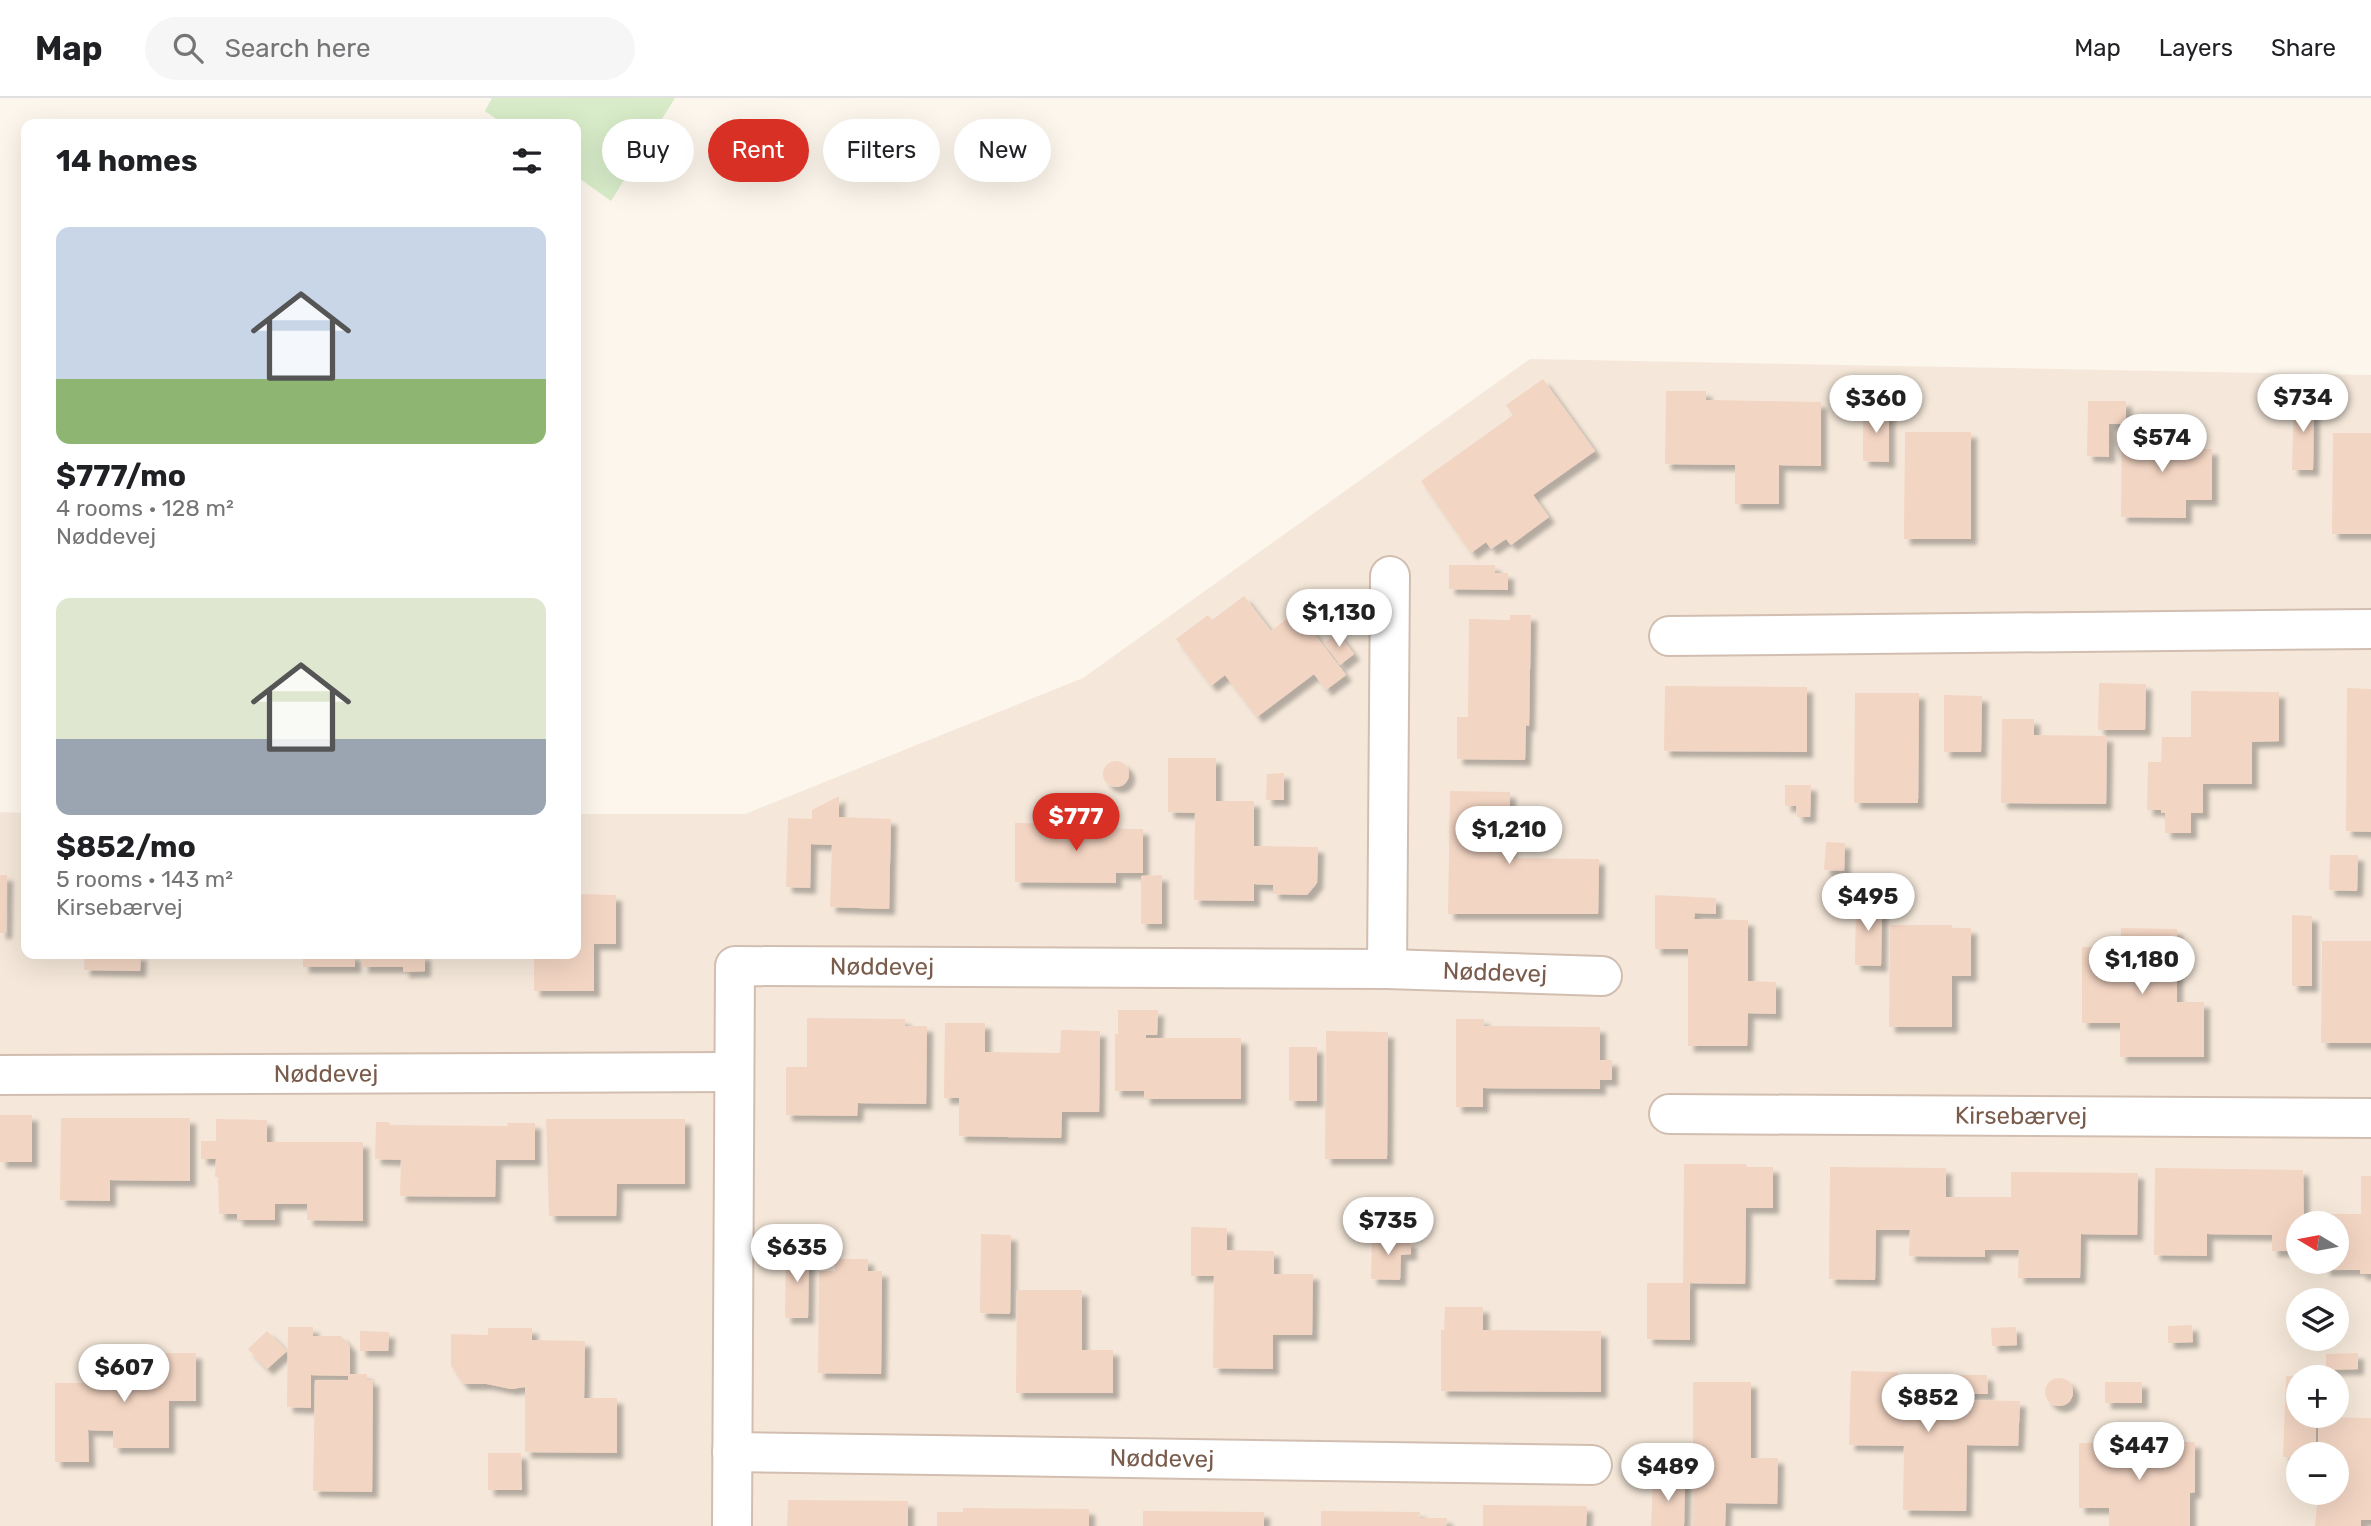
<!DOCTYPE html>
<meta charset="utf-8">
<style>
:root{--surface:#fff;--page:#f6f6f6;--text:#202124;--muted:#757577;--line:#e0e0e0;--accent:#d93025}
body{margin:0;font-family:Rubik,sans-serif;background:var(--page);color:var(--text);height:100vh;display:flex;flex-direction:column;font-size:26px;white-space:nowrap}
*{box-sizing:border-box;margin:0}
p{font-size:23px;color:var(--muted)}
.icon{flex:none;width:38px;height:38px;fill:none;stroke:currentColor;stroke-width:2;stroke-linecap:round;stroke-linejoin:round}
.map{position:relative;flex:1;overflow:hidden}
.side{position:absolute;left:21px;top:21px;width:560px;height:840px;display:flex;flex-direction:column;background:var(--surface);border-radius:14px;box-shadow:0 7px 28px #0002}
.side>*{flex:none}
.hud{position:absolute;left:602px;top:21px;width:665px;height:63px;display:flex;gap:14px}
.needle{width:46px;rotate:280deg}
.tools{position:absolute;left:2286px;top:1113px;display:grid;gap:14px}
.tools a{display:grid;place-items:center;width:63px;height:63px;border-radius:50%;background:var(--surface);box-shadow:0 7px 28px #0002;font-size:35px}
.price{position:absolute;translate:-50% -60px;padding:0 16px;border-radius:24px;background:#fff;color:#222;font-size:23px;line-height:46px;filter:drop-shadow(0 2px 4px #0008)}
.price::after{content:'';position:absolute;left:50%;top:42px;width:21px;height:16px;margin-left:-10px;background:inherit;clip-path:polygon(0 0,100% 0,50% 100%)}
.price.active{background:var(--accent);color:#fff}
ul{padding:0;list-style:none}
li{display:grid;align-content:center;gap:14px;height:371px;padding:0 35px}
li span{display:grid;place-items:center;height:217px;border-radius:14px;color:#555}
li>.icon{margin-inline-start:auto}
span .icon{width:126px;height:126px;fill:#fffc;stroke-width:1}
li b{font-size:30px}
h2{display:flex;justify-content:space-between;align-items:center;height:84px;padding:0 35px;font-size:30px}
.tag{padding:0 24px;border-radius:32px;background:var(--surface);box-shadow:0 7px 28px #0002;font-size:24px;line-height:63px}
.tag.active{background:var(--accent);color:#fff}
header{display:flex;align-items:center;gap:42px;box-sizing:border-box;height:98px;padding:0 35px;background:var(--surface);border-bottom:2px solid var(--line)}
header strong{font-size:33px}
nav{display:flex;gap:38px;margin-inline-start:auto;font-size:24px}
.search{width:490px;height:63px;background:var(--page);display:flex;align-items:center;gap:18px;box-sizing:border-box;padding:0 24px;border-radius:38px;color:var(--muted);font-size:26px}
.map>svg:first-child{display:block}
</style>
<header>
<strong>Map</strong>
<div class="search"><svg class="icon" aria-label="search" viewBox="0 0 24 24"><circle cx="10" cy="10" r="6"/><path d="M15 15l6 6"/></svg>Search here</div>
<nav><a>Map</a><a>Layers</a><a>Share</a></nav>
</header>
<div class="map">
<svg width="2371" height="1428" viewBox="0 0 2371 1428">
<defs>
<filter id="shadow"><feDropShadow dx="6" dy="6" stdDeviation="2" flood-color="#0004"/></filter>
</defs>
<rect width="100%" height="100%" fill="#fdf6ec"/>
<path fill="#f5e8da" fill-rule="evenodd" d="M1530,261L2371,277V1428H0V714L26,715V856H576V716H745L1083,580ZM2298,1125H2336V1164H2298ZM2298,1202H2336V1241H2298ZM2298,1279H2336V1318H2298ZM2298,1356H2336V1395H2298Z"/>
<polygon fill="#d8ecc9" points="492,0 675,0 611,103 576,78 576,26 503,26 485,13"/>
<g fill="#f3d5c3" filter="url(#shadow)">
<polygon points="1543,281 1595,353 1533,397 1549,419 1511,447 1506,441 1491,451 1486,444 1471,455 1421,383 1513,317 1506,307"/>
<polygon points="1666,293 1706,293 1706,302 1821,304 1821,368 1779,367 1779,406 1735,406 1735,367 1665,366"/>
<polygon points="2294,300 2314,300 2313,372 2292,372"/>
<polygon points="2088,303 2126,303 2126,326 2109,326 2109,359 2087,358"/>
<polygon points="1863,311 1889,311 1889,364 1863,363"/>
<polygon points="2122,331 2186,332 2186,351 2212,351 2212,402 2186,402 2186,420 2121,419"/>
<polygon points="1905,334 1971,334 1971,441 1904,441"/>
<polygon points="2333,335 2371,335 2371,436 2332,436"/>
<polygon points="1449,467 1495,467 1495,475 1508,475 1508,492 1449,491"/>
<polygon points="1244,498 1271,533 1297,513 1346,577 1326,592 1314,576 1257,619 1225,577 1211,588 1176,541 1208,517 1212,522"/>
<polygon points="1510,517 1531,517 1529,628 1526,627 1525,662 1457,661 1457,619 1468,619 1469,521 1510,522"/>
<polygon points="1338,535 1354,556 1340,567 1324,545"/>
<polygon points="2099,585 2146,586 2145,632 2098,632"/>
<polygon points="1665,588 1807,589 1807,654 1664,653"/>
<polygon points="2347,590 2371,591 2371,734 2346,733"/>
<polygon points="2191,593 2279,594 2279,643 2252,644 2252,686 2203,686 2203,715 2191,715 2191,735 2165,735 2165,715 2161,715 2161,712 2147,712 2148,664 2161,664 2162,639 2191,639"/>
<polygon points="1855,595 1919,595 1918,705 1854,705"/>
<polygon points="1944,597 1982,598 1981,654 1944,654"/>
<polygon points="2002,621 2034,621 2034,637 2107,638 2106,706 2001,705"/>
<polygon points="1168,660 1216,660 1216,703 1254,703 1254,748 1318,749 1317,785 1307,797 1273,796 1273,787 1254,786 1254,803 1194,802 1195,715 1168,714"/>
<circle cx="1116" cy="676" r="13"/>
<polygon points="1284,675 1284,702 1266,702 1267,676"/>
<polygon points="1785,687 1811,687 1810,719 1797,719 1796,708 1785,708"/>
<polygon points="1450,693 1510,694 1509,760 1599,761 1598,816 1448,816"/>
<polygon points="839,698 839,719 891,721 889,811 830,809 832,747 811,746 810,790 786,789 788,720 812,721 812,712"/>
<polygon points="1015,725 1117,727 1117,731 1143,731 1143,775 1116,775 1116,785 1015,784"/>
<polygon points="1826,744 1845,745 1844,773 1824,772"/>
<polygon points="2330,757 2358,757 2357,793 2329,792"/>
<polygon points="0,777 7,777 6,835 0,835"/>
<polygon points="1162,777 1162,826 1141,826 1141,778"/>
<polygon points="576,796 616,797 616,846 594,846 594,893 534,893 534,856 576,856"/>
<polygon points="1655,797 1716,800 1716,816 1695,815 1694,821 1748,822 1748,883 1776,884 1776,916 1748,915 1747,948 1688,948 1688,851 1655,851"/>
<polygon points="1856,802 1882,803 1881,868 1855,867"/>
<polygon points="2292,817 2312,818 2312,888 2292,888"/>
<polygon points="1890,827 1952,827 1952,830 1971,830 1971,878 1952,878 1952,929 1889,929"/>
<polygon points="2121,830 2177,831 2177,904 2204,904 2204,959 2120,959 2120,925 2082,925 2082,849 2121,849"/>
<polygon points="2322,843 2371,843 2371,945 2321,945"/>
<polygon points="85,856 141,856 140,873 84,872"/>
<rect x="303" y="856" width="52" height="13"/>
<polygon points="363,856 425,856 425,873 403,874 403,869 362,869"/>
<polygon points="1118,912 1158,912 1157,937 1146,937 1146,940 1241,940 1241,1001 1144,1001 1144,993 1115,993 1115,936 1118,936"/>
<polygon points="807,920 905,921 905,928 927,928 926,1006 858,1005 857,1018 786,1017 786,969 807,969"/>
<polygon points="1456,921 1484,921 1484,928 1600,929 1600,962 1612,962 1612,982 1600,982 1600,991 1483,990 1483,1009 1456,1009"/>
<polygon points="945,925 985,925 985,954 1060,955 1061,932 1100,933 1099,1014 1062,1014 1061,1040 959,1038 959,1000 944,1000"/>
<polygon points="1326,933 1388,934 1387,1061 1325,1061"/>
<rect x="1289" y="949" width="28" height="54"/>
<rect x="0" y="1017" width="32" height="47"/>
<polygon points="61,1020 190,1020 190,1083 110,1082 110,1103 60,1102"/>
<polygon points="216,1021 267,1022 267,1044 363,1044 363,1123 307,1122 307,1106 275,1106 275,1122 237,1122 237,1116 219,1116 218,1079 215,1079 216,1061 201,1061 201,1043 216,1043"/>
<polygon points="546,1021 685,1021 685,1086 617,1086 616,1118 549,1118"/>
<polygon points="376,1024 389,1024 389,1027 508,1028 507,1025 535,1025 535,1062 496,1062 495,1099 400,1098 401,1062 375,1061"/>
<polygon points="1684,1066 1746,1066 1747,1069 1773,1069 1773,1110 1746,1110 1745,1186 1690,1185 1690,1242 1647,1241 1647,1185 1683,1185"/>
<polygon points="1830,1069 1946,1070 1946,1099 2011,1099 2011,1074 2138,1075 2137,1137 2081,1136 2080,1180 2018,1180 2019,1152 1985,1152 1985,1159 1909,1158 1910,1132 1876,1132 1875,1182 1829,1181"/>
<polygon points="2155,1070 2303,1072 2304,1125 2298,1125 2298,1153 2272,1153 2272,1137 2207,1136 2207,1158 2154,1157"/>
<polygon points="2361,1078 2371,1078 2371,1176 2360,1176 2360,1172 2324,1172 2324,1164 2336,1164 2336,1125 2324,1125 2324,1116 2361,1116"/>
<polygon points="1191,1129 1227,1130 1227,1152 1274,1153 1274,1176 1313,1176 1312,1237 1273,1237 1273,1271 1213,1270 1214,1178 1191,1178"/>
<polygon points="981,1136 1011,1137 1010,1216 980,1215"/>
<polygon points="1372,1138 1401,1139 1401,1143 1411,1143 1411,1156 1401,1157 1400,1182 1371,1181"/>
<polygon points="786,1152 809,1152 808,1220 785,1220"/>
<polygon points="835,1161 868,1161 868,1173 882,1173 881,1276 818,1275 819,1173 835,1173"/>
<polygon points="1017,1192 1082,1192 1082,1252 1113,1252 1113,1295 1016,1295"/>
<polygon points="1445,1209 1483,1209 1483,1232 1601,1233 1601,1294 1441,1293 1441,1232 1444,1232"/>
<polygon points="2192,1227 2193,1244 2168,1245 2168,1228"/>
<polygon points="288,1229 313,1229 313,1238 341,1238 350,1248 350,1276 367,1276 367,1282 373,1282 372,1394 313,1393 315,1282 348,1282 348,1278 311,1277 311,1310 287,1309"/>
<polygon points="2016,1229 2017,1247 1992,1248 1991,1230"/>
<polygon points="488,1230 532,1230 532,1242 585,1243 584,1300 617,1300 617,1355 525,1354 525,1289 511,1291 487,1286 463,1286 451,1268 451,1236 488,1237"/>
<polygon points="267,1233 287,1253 267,1271 248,1251"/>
<polygon points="360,1233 389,1234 388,1253 360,1253"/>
<polygon points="113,1255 196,1255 196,1303 169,1303 169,1350 113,1350 113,1333 88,1332 89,1364 55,1364 55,1285 113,1285"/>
<polygon points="2358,1255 2358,1271 2326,1272 2326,1256"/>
<polygon points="1851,1273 1898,1274 1897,1277 1915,1277 1914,1296 1968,1297 1968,1302 2020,1303 2018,1348 1967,1347 1966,1413 1903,1412 1904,1348 1849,1347"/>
<polygon points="1953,1277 1987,1277 1988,1296 1954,1296"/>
<polygon points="2286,1278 2298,1278 2298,1318 2316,1318 2316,1356 2298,1356 2298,1360 2283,1359"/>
<circle cx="2059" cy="1294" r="14"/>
<polygon points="1693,1284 1751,1284 1751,1360 1778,1360 1777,1406 1726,1405 1725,1428 1693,1428"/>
<rect x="2105" y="1284" width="37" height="21"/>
<polygon points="2318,1319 2371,1320 2371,1422 2361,1422 2361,1428 2315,1428 2318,1395 2336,1395 2336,1356 2318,1356"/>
<polygon points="2195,1344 2195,1394 2190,1395 2190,1428 2109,1428 2109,1410 2079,1410 2079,1345"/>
<polygon points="488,1355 521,1355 522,1392 488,1392"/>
<polygon points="1653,1381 1685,1381 1684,1428 1651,1428"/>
<polygon points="788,1402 908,1403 908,1428 787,1428"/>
<polygon points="1483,1407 1587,1408 1586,1428 1483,1428"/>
<polygon points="963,1410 1089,1411 1089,1428 937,1428 937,1414 963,1414"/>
<polygon points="1143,1413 1264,1414 1264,1428 1143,1428"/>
<polygon points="1321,1413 1420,1414 1419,1420 1447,1420 1446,1428 1321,1428"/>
</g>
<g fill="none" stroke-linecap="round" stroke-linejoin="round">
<defs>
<g id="street">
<polyline points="1669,538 2371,531"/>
<polyline points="1387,871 1390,478"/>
<path id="s1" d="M0,977L734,974"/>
<path id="s2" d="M1669,1016L2371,1020"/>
<path id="s3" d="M732,1354L1592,1367"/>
<path id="s4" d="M732,1428L735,868L1387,871L1602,878"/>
</g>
</defs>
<use href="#street" stroke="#d1beb0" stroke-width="42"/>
<use href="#street" stroke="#fff" stroke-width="38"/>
</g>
<g text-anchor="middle" stroke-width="5" stroke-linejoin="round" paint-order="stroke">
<g font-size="24" fill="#7a5c4d" stroke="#fffaf3">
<text dy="8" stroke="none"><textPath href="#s4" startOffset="707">Nøddevej</textPath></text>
<text dy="8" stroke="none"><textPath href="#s4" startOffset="1320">Nøddevej</textPath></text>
<text dy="8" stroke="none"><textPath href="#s1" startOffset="326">Nøddevej</textPath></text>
<text dy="8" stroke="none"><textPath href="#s2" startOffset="352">Kirsebærvej</textPath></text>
<text dy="8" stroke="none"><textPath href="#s3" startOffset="430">Nøddevej</textPath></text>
</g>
</g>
</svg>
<div class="tools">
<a><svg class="needle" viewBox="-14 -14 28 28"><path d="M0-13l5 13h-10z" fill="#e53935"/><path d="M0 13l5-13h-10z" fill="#757577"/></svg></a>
<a><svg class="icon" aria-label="layers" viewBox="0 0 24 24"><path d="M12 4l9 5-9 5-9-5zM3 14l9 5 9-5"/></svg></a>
<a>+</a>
<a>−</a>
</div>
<b class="price" style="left:2303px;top:336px">$734</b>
<b class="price" style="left:1876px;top:337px">$360</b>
<b class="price" style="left:2162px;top:376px">$574</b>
<b class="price" style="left:1339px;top:551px">$1,130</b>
<b class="price active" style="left:1076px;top:755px">$777</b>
<b class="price" style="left:1509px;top:768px">$1,210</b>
<b class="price" style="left:1868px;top:835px">$495</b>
<b class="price" style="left:2142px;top:898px">$1,180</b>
<b class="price" style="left:1388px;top:1159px">$735</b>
<b class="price" style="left:797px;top:1186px">$635</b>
<b class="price" style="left:124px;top:1306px">$607</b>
<b class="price" style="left:1928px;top:1336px">$852</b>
<b class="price" style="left:2139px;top:1384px">$447</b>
<b class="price" style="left:1668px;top:1405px">$489</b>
<div class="hud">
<a class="tag">Buy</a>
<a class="tag active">Rent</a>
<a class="tag">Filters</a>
<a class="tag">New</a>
</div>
<section class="side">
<h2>14 homes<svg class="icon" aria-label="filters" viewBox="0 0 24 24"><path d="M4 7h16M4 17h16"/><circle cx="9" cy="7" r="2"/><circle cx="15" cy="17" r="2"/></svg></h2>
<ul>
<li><span style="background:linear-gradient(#c9d6e8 70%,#8fb573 0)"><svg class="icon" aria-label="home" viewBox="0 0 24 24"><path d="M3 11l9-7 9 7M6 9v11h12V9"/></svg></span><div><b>$777/mo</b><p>4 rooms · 128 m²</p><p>Nøddevej</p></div></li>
<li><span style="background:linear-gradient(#dfe7d0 65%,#9aa5b1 0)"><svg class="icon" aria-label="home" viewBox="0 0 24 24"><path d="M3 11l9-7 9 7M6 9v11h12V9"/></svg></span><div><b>$852/mo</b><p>5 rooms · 143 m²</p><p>Kirsebærvej</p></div></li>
</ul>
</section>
</div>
